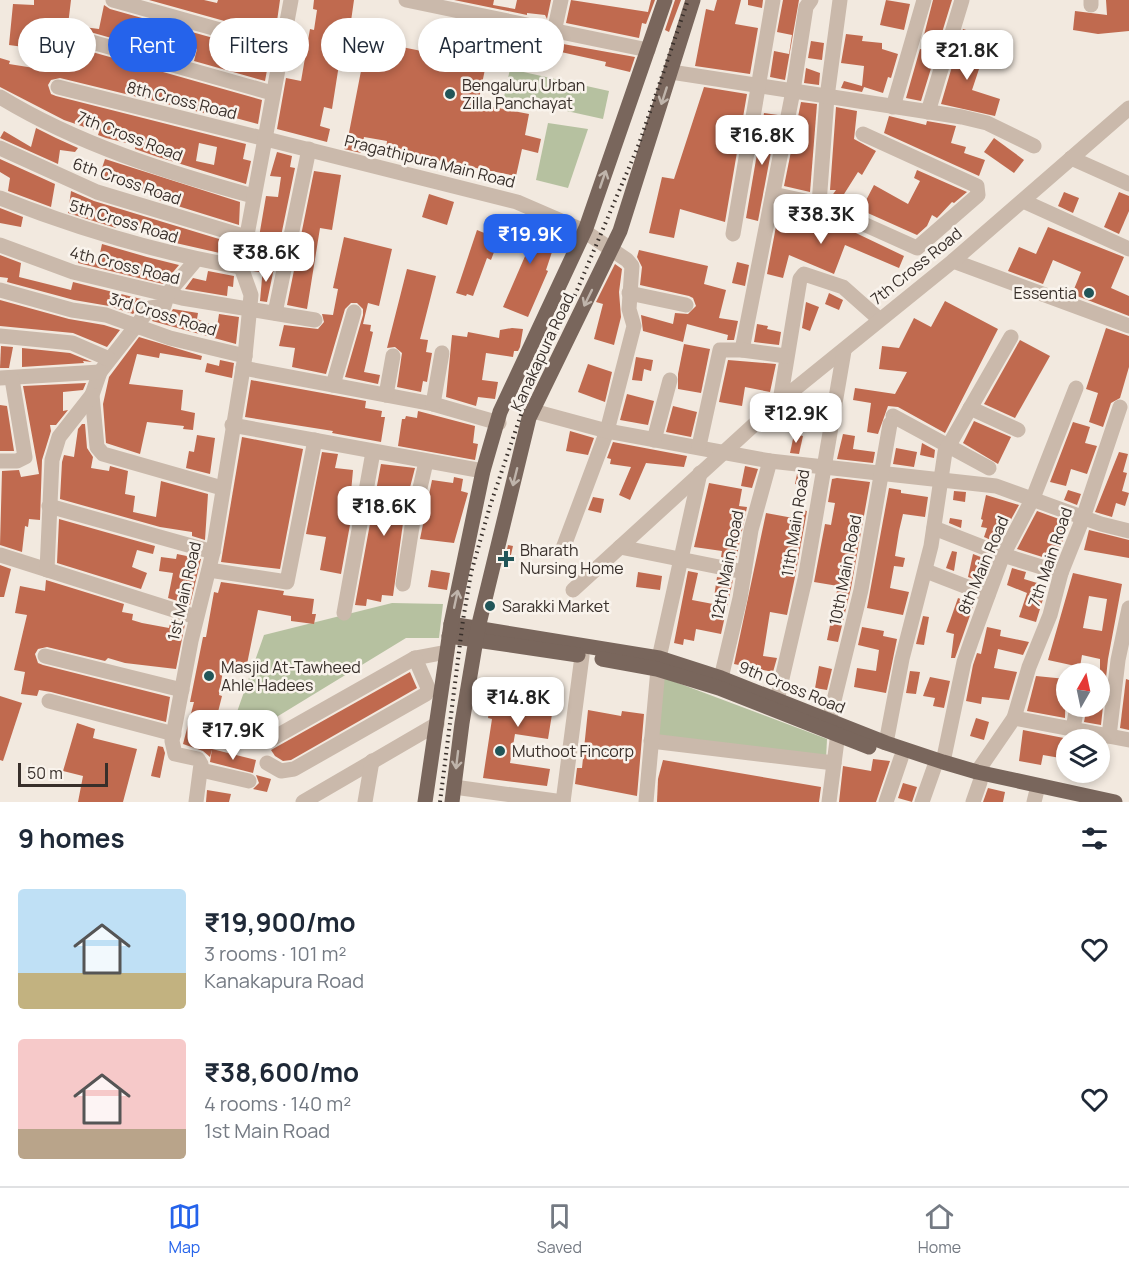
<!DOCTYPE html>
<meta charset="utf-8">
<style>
:root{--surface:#fff;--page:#f2f2f3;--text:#1f2937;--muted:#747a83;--line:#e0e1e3;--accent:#2563eb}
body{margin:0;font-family:Manrope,sans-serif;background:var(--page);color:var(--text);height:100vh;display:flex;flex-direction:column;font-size:22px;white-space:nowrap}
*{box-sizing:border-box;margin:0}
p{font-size:20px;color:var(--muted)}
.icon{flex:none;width:33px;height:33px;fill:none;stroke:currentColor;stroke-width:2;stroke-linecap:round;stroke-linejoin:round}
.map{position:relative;height:802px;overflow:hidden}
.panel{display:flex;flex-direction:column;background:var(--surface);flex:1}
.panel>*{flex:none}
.hud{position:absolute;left:18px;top:18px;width:600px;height:54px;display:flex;gap:12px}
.needle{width:39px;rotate:9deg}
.tools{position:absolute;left:1056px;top:663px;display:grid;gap:12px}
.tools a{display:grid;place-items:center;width:54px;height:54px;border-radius:50%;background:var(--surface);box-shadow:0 3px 9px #0003;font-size:30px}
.scale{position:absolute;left:18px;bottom:15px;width:90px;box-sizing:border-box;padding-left:6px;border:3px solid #382f2a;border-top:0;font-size:16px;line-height:21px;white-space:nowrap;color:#382f2a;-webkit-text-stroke:4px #f9f3ec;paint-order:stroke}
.price{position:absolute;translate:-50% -51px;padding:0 14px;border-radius:12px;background:#fff;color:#222;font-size:20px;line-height:39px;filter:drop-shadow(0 2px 3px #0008)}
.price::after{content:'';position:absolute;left:50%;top:36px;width:18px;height:14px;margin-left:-9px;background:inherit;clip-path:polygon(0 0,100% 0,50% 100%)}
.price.current{background:var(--accent);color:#fff}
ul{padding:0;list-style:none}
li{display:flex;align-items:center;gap:18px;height:150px;padding:0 18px}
li span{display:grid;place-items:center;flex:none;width:168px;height:120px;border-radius:6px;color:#555}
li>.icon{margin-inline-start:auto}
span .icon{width:72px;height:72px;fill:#fffc;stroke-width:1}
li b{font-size:26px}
h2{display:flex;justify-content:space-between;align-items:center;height:72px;padding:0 18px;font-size:26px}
.chip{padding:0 21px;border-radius:27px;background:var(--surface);box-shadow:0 3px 9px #0003;font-size:21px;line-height:54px}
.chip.current{background:var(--accent);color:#fff}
.menu{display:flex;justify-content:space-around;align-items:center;height:84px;border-top:2px solid var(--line);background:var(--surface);font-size:16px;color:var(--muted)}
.menu a{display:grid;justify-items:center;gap:3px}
.menu .current{color:var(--accent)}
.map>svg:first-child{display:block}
</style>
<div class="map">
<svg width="1129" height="802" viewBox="0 0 1129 802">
<rect width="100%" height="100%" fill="#f2e9df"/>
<g fill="#b6c1a0">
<polygon points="510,69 609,91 603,119 504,97"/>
<polygon points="548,123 588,129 568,188 536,180"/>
<polygon points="392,603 443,604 439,638 406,638 224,749 264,635"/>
<polygon points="662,677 827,739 826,759 655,737"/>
</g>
<g fill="#c06a4f" fill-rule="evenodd">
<path d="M34,0H71L68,25L99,29L104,5L110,9L270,54L265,81L194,61L197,49L178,43L177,47L155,44L154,50L83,30L75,32L72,37L74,45L78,48L262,100L258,124L228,116V119L60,78L51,80L48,85L51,94L56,96L246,144L243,159L251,161L246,184L158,157L135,149V145L106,138L98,135L99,132L64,120L0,87V58L10,61L9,64L34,68L36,58L48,60L53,43L33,36L31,48L9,45L13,4L34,5ZM199,143L217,147L214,165L196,161Z"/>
<polygon points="149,0 204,0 217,3 218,0 280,0 275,35"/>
<polygon points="314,0 354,0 351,21 346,20 332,109 324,107 320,126 330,129 327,142 277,129 286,78 301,81 310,29 314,30 317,10 313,9"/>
<polygon points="454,0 494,0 493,5 515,9 517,0 551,0 547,19 545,15 527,13 527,15"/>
<polygon points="571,0 648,12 651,0 655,0 646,24 642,23 639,38 566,23"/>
<polygon points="675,0 681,0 669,32 665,30"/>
<polygon points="717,0 741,0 735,24 758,28 750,74 695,66 706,9 714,11"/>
<polygon points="748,0 763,0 762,8 748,5"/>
<polygon points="783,0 799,0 785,80 770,77 774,51 789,54 792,35 777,32"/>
<polygon points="886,0 910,4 904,30 880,25"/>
<polygon points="933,0 952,0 921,101 906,98 920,49 936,51 939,38 924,35"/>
<polygon points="1106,0 1129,0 1129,31 1098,34 1073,30 1075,11 1107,15"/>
<polygon points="478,25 552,42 635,57 630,72 605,66 606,62 476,33"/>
<polygon points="963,29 979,34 970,66 979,69 972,90 1000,99 995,116 941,104"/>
<polygon points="846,34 863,36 862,41 882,43 882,49 898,54 891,78 888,77 883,93 864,87 862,92 841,88 844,81 862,86 864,66 841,63"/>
<polygon points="367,40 486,64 478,104 529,114 525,135 541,139 538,153 522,149 516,176 386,150 387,141 364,137 361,153 344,149 347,143"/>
<polygon points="811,41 824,43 822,60 808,58"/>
<polygon points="806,68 820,73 819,85 804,83"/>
<polygon points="704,87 747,94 725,222 680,209 674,238 649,233 662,177 674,179"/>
<polygon points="801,102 817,104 810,192 784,186"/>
<polygon points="836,107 857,111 854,139 876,151 862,175 858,172 839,202 831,197 836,190 830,190"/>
<polygon points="764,113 778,115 758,221 746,218"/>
<polygon points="889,116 926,125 927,121 956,126 951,143 966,147 964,153 985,160 979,176 884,133"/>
<polygon points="36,128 56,138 78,148 75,152 60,150 58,164 0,138 4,131 31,147"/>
<polygon points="994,138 1024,160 1014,173 984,152"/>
<polygon points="277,152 292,156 290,167 295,168 280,241 259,237 266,196 278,197 281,177 270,176"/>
<polygon points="0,159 55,184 51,207 8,191 10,178 0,172"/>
<polygon points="105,159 240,202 239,225 155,199 156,196 99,177"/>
<polygon points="917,170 967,192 954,203 952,202 937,218 932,215 927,226 917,235 861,210 874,185 908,204 920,181 914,178"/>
<polygon points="314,171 341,175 332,230 320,228 307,309 287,305"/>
<polygon points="71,191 94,201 229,242 228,250 234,251 233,256 158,239 159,233 117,223 116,228 68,213"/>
<polygon points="1064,192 1079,198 1073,213 1058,206"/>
<polygon points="1119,192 1129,196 1129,211 1119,234 1104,227"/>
<polygon points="429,194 454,202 447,225 422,217"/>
<polygon points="0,208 23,217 21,227 0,223"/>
<polygon points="814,213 904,256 899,268 845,245 834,274 789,255 783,278 767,274 778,216 810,224"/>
<polygon points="515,219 559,231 546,270 548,271 528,317 503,307 529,247 508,240"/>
<polygon points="1048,227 1124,257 1111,288 1129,296 1129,316 1072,294 1081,272 1053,260 1043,284 1008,271 1019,247 1036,254"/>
<polygon points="477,230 499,239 491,260 487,258 473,296 467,294 466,296 456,293"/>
<polygon points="344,237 392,249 379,306 368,303 363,324 371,325 370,331 373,332 364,372 380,375 378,384 345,377 363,315 363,309 357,303 351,303 345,309 326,374 292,367 295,348 279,346 284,325 318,329 324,322 322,314 333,315 338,289 333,288"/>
<polygon points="256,241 264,243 260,272 253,271 251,266"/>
<polygon points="102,244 147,257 179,265 163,284 78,263 80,254 99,258"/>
<polygon points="639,250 708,266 704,284 726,290 719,318 738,321 734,340 727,340 728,335 687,324 683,342 643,331 641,315 673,324 675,313 688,314 696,306 693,298 689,296 640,285 642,267 637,257"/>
<polygon points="0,255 21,263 19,277 71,290 73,282 145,300 133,314 109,306 74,300 7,282 8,278 0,277"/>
<polygon points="737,262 749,265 745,286 732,283"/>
<polygon points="615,264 622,269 619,292 621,317 614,345 594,339 603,304 596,302"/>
<polygon points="263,267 274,268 267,302 260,301"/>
<polygon points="407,269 436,276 420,339 428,340 426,352 432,353 427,382 423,381 421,392 397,387 402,353 395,347 387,348"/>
<polygon points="208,271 234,276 233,287 228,286 227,296 185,289 193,278 206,281"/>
<polygon points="829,293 843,300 839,310 825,304"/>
<polygon points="0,300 69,319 104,325 120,330 107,347 73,333 0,326"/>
<polygon points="945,301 998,329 945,433 898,407 888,406 878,434 867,432 871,403 853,400 855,388 895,394 907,372 879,369 882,346 899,348 914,318 931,327"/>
<polygon points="806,302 819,307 810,331 802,328"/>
<polygon points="173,309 198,313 197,319 217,327 219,314 239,317 236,344 152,321 155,317 170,314"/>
<polygon points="757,324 768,326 767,329 781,332 779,345 754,342"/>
<polygon points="512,328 523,329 520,347 518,351 514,351 513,357 486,353 482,380 498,382 495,399 478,397 476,406 446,397 452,335 467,337 468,332 499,338 500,330"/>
<polygon points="1106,328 1129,336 1129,367 1120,398 1111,403 1103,427 1089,422 1098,393 1086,389"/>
<polygon points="139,337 202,356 201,360 160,353 159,358 137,354 129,384 183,390 181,410 195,413 193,430 183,429 184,426 147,422 140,454 106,443 103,404 109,377"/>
<polygon points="1020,340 1050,356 1015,418 984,404"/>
<polygon points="684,344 710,349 701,393 678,389 678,374"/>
<polygon points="1,346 13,347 9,368 0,368"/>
<polygon points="22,348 70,353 92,362 83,361 84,363 22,367"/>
<polygon points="636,357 653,360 651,371 644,369 642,381 632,380"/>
<polygon points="220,360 234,363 232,378 205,372 207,363 219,366"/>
<polygon points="728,360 776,364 770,392 745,387 742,406 719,402"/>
<polygon points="588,364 612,372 605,402 578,392"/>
<polygon points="251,380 366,401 365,408 382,411 381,417 385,417 381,442 332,433 333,431 245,417"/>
<polygon points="86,383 83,390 63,392 63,411 68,410 56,425 50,425 51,431 42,460 40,520 29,519 28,527 25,526 22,552 0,545 2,471 19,470 21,477 39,474 23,386"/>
<polygon points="627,394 654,401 648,425 620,420"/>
<polygon points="0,405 7,406 14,451 0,451"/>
<polygon points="673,406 697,412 691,437 666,432"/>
<polygon points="418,411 475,426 473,443 478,444 475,460 398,446 402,419 405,419 406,416 417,418"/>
<polygon points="974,421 1011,437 998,464 963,443"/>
<polygon points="1073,422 1090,427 1085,443 1097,446 1087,474 1071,469 1066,486 1050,482"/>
<polygon points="82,424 85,424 87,448 93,457 91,468 109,471 110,466 128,471 125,494 135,496 133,512 156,517 161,481 208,494 205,540 192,536 192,532 160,527 60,499 62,462 64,455 74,457 78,429"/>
<polygon points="570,431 594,438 588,455 566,451"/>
<polygon points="794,434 803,436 799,454 790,453"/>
<polygon points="843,434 855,436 853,449 875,452 873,463 837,459"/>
<polygon points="197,435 215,438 210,474 186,468 189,451 194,452"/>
<polygon points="242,437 303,449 280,569 221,562"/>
<polygon points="613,442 687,456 684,467 646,463 630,500 619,495 631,467 610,464 611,459 607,458"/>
<polygon points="922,443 935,450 934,458 920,455"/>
<polygon points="896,448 917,452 914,467 893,464"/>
<polygon points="322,452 338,454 335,468 353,470 351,492 356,492 341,574 320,570 326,537 306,534"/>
<polygon points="1119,452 1128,454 1123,472 1127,473 1122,491 1129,493 1125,506 1116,503 1112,517 1095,512"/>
<polygon points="381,464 415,468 407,499 387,497 384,519 403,523 393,596 382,595 381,602 367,599 366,606 355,605"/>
<polygon points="745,466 758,469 752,488 741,486"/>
<polygon points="797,474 808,475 806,486 795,484"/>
<polygon points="454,477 463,479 461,491 468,493 454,543 420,539 432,480 453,483"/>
<polygon points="837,478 870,482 851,588 838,642 827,640 838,586 814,582 825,524 831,525 835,503 828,502 832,479"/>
<polygon points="709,483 742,489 739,506 747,507 736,560 721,557 722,551 694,547"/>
<polygon points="889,488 901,490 901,493 928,497 925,517 903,514 899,531 895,556 905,558 903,567 894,566 890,588 909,592 903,615 867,608"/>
<polygon points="1068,490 1081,494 1077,505 1064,500"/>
<polygon points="954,491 966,492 965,502 953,500"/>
<polygon points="986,495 1019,505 998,543 984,537 987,528 981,527 983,520 981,519"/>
<polygon points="593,497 604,499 601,513 588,510"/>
<polygon points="795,509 807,511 795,577 787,615 770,612 763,656 777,658 773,672 734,664 766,513 793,518"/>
<polygon points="1037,511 1070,523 1055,561 1017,549"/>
<polygon points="950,518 962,520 961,528 949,523"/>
<polygon points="59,519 155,546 153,554 137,550 132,567 147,573 141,589 57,563"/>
<polygon points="1089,530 1129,540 1129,558 1084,550"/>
<polygon points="508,545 513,546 508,568 503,567"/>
<polygon points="952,551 957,552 954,571 946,568"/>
<polygon points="177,554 201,559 190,605 168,598 173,573 159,571 161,557 176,559"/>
<polygon points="973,554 991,561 982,582 968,577"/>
<polygon points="0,565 11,569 4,597 0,597"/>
<polygon points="1012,568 1026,572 1024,579 1047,586 1036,622 1019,617 1027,593 1007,585"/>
<polygon points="431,570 450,573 447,590 428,587"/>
<polygon points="688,571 698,573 692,600 713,604 717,577 733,580 721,634 696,629 694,641 684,639 683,645 674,643"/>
<polygon points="638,572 662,576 660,590 636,587"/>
<path d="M1073,573L1122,584L1108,659L1101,725L1084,722L1087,706H1100V659L1082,655L1080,667L1048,660ZM1089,596L1107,599L1102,631L1083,628Z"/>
<polygon points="46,580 124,604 122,612 133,614 132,620 142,623 169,628 171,619 185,624 176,669 125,663 108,658 105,661 47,647 38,649 35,654 38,663 43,665 170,697 166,722 51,692 39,690 37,696 21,694 25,672 14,670 27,615 15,613 20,586 45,591"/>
<polygon points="221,582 284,591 283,595 314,599 312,614 316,614 314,624 291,621 291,616 258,610 246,669 224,664 219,695 222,696 218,712 222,713 210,757 203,751 183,744 194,702 190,702 203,637 206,637 214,592 218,593"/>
<polygon points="958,598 974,604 955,658 951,658 954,634 946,632"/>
<polygon points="923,616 929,617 924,645 916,644"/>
<polygon points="862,627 884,631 883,636 897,639 886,693 854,687 857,668 876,671 879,650 858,645"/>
<polygon points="987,627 1001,630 1000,636 1029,642 1023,655 998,649 994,668 1017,672 1009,700 982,697 981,704 966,701 973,665 977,653 981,654"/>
<polygon points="819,666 832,669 827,690 815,688"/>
<polygon points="910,671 920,672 916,694 906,693"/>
<polygon points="410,672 417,688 291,760 283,761 275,756 271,750"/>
<polygon points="1036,676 1066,679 1065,718 1027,711"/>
<polygon points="930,677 950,681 944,708 933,706 935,698 923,696"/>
<polygon points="534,679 557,683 548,739 515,734 510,763 550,769 547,786 483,778 492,719 488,718 494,682 533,685"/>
<polygon points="1126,679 1129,680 1129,730 1120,728"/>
<polygon points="0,696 22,703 3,761 0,760"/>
<polygon points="588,710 621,716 622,711 644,714 637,796 575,784 577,768 582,768"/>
<polygon points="976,718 989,722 984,740 970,736"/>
<polygon points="77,723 95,729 93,738 137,749 123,802 78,802 83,776 63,771"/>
<polygon points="1023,730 1074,740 1066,740 1066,759 1043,755 1041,765 1019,761"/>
<polygon points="158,746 163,747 165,753 160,778 151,776"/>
<polygon points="212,749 256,760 253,773 210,762"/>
<polygon points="873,759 890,761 876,802 839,802 843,766 871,771"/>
<polygon points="663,760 821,787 819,802 657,802 658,779"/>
<polygon points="256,775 271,779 267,792 253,789 259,783"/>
<polygon points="903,783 917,787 912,802 898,798"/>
<polygon points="988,788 1005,792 1003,802 983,802"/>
<polygon points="207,790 231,794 229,802 206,802"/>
</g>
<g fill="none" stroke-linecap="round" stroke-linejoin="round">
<g stroke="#cab9ab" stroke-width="15">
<polyline points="113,0 281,47"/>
<polyline points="406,0 648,50"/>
<polyline points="840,0 827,97 819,204 917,248 978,195 977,186 863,134"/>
<polyline points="1091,0 1091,5"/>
<polyline points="554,32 561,0"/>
<polyline points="81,39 272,93"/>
<polyline points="671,72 962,117 987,123 1034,146"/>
<polyline points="58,87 517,202 584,231 627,260 632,266 629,309 634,326 607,431 562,551"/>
<path d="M0,97C77,144 166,172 253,196"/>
<polyline points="893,107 924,0"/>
<polyline points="928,112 962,0"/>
<polyline points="0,148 97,192 246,237"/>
<polyline points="1071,158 1129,184"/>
<polyline points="773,194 819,204"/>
<path d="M0,198C79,229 158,253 241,267"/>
<polyline points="1023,201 1129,249"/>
<polyline points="733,234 773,0"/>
<polyline points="0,245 73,272 182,298 315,320"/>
<polyline points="196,260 168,293 164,306 150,308 100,372 92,395 97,447 103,454 222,488"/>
<polyline points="953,261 1129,326"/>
<polyline points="0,290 72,310 106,315 170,338 245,356"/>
<polyline points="629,293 686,305"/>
<polyline points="275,313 309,149"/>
<polyline points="0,336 72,343 109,359"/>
<polyline points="742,350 793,91 806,7 811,0"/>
<polyline points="243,368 433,404 499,423"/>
<polyline points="0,378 100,372"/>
<polyline points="333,385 354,312"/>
<polyline points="386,395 393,356"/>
<polyline points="780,401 800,279 804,274 843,287 879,319"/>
<polyline points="433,404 442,353"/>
<polyline points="970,408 1018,430"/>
<polyline points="533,411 607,431 770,461 996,486 1101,524 1129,531"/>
<polyline points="893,416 989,468"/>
<polyline points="232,425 483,471"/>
<polyline points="654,440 670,380"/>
<polyline points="699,446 720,350 742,350 786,356"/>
<polyline points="0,461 17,461 25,457 12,379"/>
<polyline points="49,506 213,552"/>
<polyline points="934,528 1003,555 1061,573"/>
<polyline points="620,547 744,572"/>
<polyline points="0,555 196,617"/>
<polyline points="47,570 52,460 59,437 92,395"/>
<polyline points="209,570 287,582 315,440"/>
<polyline points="926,571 988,595"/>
<polyline points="403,584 414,514 426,462"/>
<polyline points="573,590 780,401 953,261 1129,108"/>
<polyline points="344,613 373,452"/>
<polyline points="45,656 182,690"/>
<polyline points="721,678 740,598 751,530 770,461"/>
<polyline points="777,700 805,579 844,351"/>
<polyline points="49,701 174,734"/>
<polyline points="1014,718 1129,740"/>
<polyline points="829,721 861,590 890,424"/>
<polyline points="1073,729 1077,706"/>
<polyline points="1109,736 1118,660 1129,608"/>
<polyline points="268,741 415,658 447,652"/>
<polyline points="651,741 834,763"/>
<polyline points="886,743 902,659 931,546 945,452 1011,337"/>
<polyline points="943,762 964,662 972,639 1003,555 1033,498 1076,388"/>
<polyline points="267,763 281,771 294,769 426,694 428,688 415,658"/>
<polyline points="201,770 249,781"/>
<polyline points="977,772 1014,718 1029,667 1050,615 1061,573 1083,518 1120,407"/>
<polyline points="454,787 563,802"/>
<polyline points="196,802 201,764 198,759 175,754 172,741 191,641 213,552 245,356 251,295 241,267 291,0"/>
<polyline points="303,802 437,724"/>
<polyline points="365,802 372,761"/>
<polyline points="563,802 582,656"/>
<polyline points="646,802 659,658 700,473"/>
<polyline points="829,802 839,725"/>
<polyline points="886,802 901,758"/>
<polyline points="922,802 934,768"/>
<polyline points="973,802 980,782"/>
<polyline points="1034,802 1038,786"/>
</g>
<g stroke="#79665c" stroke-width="15">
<polyline points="451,624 659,658 721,678 886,743 943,762 977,772 1115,802"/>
<polyline points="449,636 578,655"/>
<polyline points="602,659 657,669 719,688 869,747"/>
<polyline points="425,802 451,624 483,471 500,412 586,228 665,0"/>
<polyline points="452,802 462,723 478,628 529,418 620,231 693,0"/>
</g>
<polyline stroke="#382f2a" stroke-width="4" stroke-dasharray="1.5 4.5" stroke-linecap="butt" points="440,802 463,620 471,573 490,506 532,382 575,295 639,144 688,0"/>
</g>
<defs><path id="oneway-shaft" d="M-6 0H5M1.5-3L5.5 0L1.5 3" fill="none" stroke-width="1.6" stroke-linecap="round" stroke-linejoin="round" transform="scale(1.5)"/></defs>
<g stroke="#bfb4ab">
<use href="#oneway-shaft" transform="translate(664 96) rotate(108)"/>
<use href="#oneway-shaft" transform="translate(603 179) rotate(-71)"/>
<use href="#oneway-shaft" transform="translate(588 298) rotate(116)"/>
<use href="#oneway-shaft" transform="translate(515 477) rotate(104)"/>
<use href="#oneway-shaft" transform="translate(456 599) rotate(-78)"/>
<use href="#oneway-shaft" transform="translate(457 760) rotate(97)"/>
</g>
<g fill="#215558" stroke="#f9f3ec" stroke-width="2">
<circle cx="450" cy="94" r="6"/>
<circle cx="1089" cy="293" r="6"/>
<path d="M503 550h6v6h6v6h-6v6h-6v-6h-6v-6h6z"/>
<circle cx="490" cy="606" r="6"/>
<circle cx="209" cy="676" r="6"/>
<circle cx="500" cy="751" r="6"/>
</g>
<g text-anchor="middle" stroke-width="5" stroke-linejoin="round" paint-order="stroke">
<g font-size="16" fill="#382f2a" stroke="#f9f3ec" text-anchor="start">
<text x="462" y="91">Bengaluru Urban<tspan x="462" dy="18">Zilla Panchayat</tspan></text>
<text x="1077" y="299" text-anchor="end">Essentia</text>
<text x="520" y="556">Bharath<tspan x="520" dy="18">Nursing Home</tspan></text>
<text x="502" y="612">Sarakki Market</text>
<text x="221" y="673">Masjid At-Tawheed<tspan x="221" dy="18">Ahle Hadees</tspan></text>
<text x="512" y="757">Muthoot Fincorp</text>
</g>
<g font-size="16" fill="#382f2a" stroke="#f9f3ec">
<text transform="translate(182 100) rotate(14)" y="6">8th Cross Road</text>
<text transform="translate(130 136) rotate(21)" y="6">7th Cross Road</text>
<text transform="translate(430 161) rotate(14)" y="6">Pragathipura Main Road</text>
<text transform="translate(127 181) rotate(19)" y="6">6th Cross Road</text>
<text transform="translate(124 221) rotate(17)" y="6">5th Cross Road</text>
<text transform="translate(125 265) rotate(14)" y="6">4th Cross Road</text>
<text transform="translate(916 266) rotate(-39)" y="6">7th Cross Road</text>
<text transform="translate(163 314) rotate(17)" y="6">3rd Cross Road</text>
<text transform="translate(542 352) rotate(-65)" y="6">Kanakapura Road</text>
<text transform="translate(795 523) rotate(-81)" y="6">11th Main Road</text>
<text transform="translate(1050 557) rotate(-71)" y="6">7th Main Road</text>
<text transform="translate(727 565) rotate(-79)" y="6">12th Main Road</text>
<text transform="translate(983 565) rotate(-67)" y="6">8th Main Road</text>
<text transform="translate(845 570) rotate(-79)" y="6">10th Main Road</text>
<text transform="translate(184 591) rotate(-77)" y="6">1st Main Road</text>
<text transform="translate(792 687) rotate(22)" y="6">9th Cross Road</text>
</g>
</g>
</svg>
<div class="tools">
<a><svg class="needle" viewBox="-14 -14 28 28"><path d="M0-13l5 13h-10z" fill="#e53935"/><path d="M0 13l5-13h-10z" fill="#747a83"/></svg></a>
<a><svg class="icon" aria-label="layers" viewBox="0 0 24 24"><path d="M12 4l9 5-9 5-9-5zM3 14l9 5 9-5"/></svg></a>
</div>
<div class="scale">50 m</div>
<b class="price" style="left:967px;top:81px">₹21.8K</b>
<b class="price" style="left:762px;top:166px">₹16.8K</b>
<b class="price" style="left:821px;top:245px">₹38.3K</b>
<b class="price current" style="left:530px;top:265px">₹19.9K</b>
<b class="price" style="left:266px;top:283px">₹38.6K</b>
<b class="price" style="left:796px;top:444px">₹12.9K</b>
<b class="price" style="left:384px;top:537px">₹18.6K</b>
<b class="price" style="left:518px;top:728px">₹14.8K</b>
<b class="price" style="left:233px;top:761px">₹17.9K</b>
<div class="hud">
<a class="chip">Buy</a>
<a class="chip current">Rent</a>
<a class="chip">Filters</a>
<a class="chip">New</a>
<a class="chip">Apartment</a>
</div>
</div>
<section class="panel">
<h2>9 homes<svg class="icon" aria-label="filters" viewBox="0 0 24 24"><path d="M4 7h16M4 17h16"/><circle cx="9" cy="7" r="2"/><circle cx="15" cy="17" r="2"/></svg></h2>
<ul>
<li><span style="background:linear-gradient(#bfe0f5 70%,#c2b280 0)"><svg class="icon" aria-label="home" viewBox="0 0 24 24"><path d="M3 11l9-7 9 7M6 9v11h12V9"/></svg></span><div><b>₹19,900/mo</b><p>3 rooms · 101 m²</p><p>Kanakapura Road</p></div><svg class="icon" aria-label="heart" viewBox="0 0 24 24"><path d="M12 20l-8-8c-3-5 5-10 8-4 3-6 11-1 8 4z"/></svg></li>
<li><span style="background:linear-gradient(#f6c9c9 75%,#b9a48a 0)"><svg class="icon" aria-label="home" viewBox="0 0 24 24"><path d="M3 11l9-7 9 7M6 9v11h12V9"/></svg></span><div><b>₹38,600/mo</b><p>4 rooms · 140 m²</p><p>1st Main Road</p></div><svg class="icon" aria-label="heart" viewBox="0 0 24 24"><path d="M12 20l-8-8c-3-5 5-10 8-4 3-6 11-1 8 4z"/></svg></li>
</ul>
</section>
<nav class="menu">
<a class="current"><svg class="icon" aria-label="map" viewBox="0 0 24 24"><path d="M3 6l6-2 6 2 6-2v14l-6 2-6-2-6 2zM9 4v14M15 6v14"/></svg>Map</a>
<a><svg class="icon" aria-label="saved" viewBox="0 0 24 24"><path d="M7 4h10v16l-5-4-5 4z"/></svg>Saved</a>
<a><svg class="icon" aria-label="home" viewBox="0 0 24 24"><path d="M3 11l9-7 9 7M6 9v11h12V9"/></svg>Home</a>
</nav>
